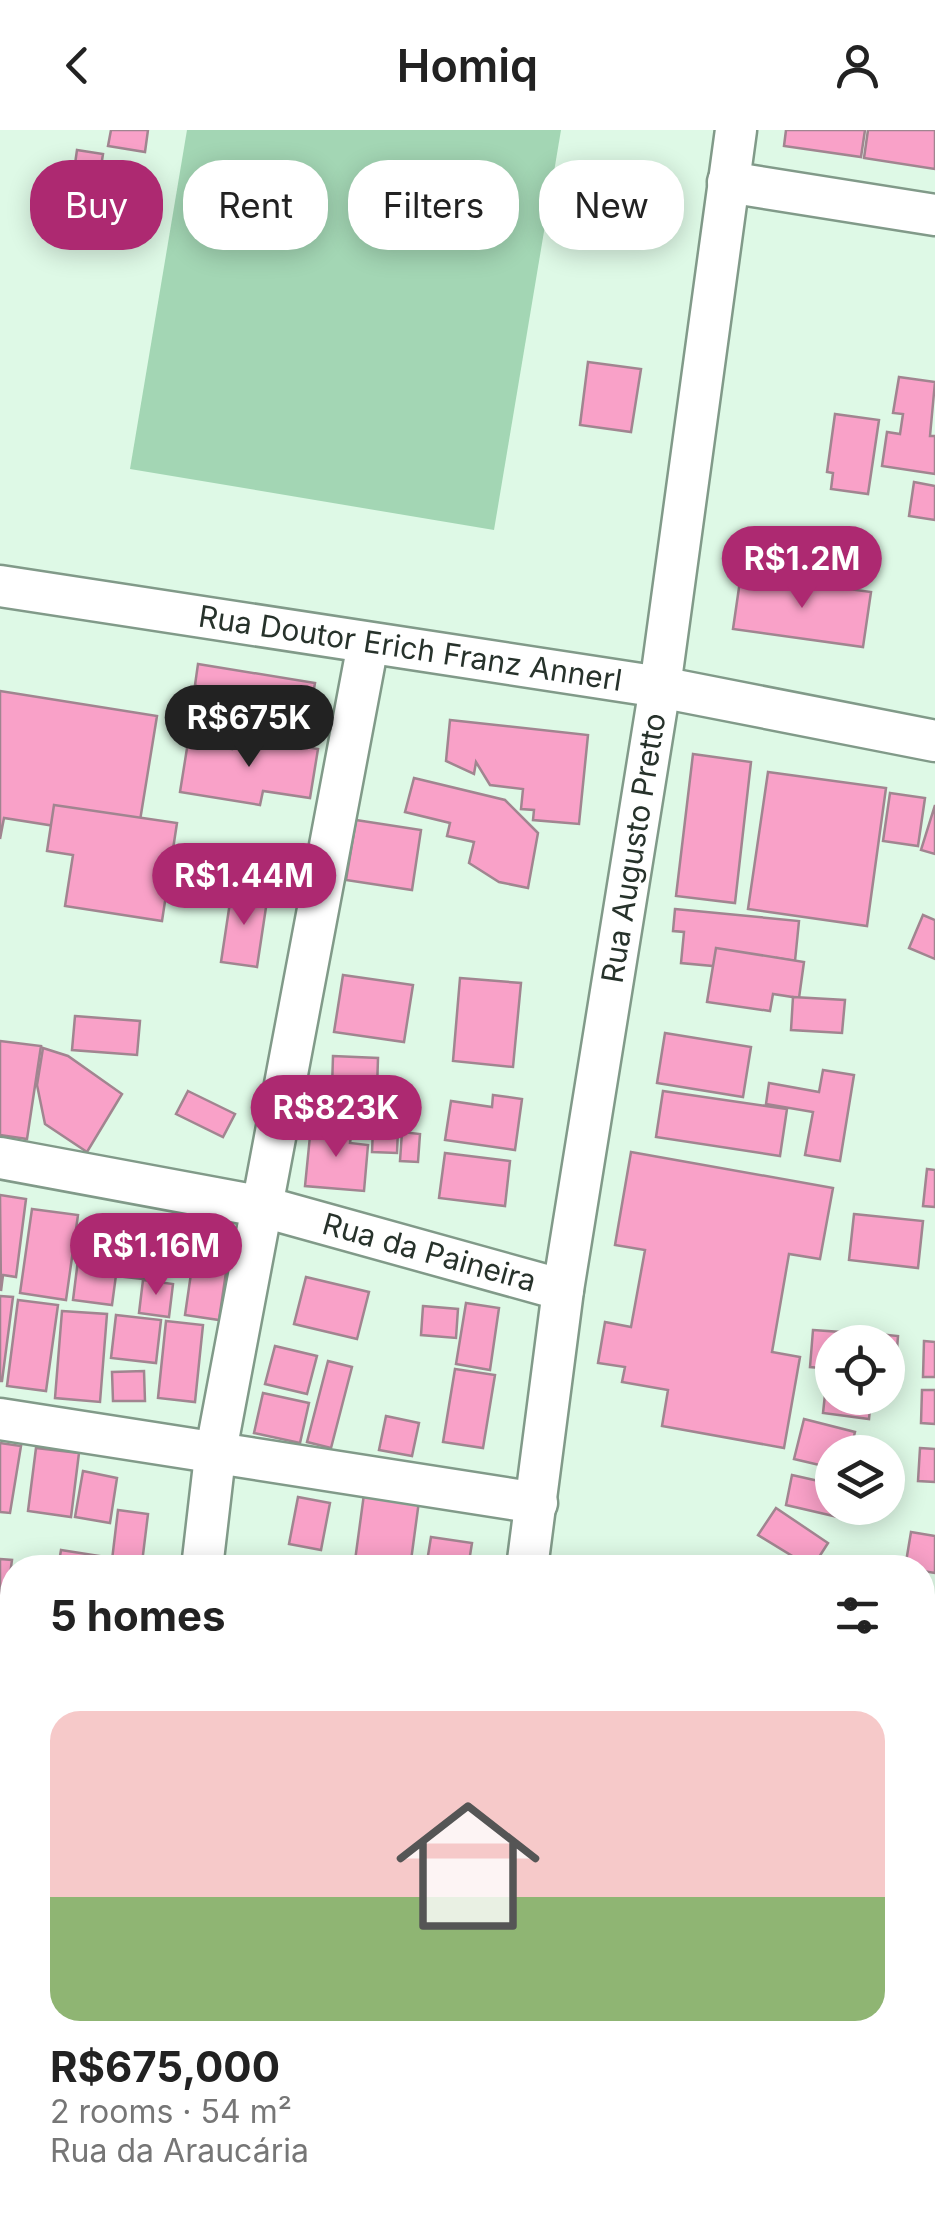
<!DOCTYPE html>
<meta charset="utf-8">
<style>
:root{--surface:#fff;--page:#f6f6f6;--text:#222;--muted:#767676;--line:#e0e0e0;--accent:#ad2971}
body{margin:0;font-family:Inter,sans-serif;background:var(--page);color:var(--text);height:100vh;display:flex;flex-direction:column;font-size:38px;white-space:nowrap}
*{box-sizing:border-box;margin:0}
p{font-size:32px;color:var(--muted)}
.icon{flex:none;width:55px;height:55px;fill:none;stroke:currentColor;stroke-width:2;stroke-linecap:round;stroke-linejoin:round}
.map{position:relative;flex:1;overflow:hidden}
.side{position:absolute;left:0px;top:1425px;width:935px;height:672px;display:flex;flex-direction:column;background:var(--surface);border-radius:40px 40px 0 0;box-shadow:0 5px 25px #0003}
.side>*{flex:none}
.banner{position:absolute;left:30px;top:30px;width:875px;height:90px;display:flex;gap:20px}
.buttons{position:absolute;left:815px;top:1195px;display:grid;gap:20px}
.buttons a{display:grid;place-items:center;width:90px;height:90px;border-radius:50%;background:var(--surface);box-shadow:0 5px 25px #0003;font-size:50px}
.price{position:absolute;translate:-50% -85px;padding:0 22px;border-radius:35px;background:var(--accent);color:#fff;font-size:32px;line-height:65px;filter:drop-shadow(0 2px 5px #0008)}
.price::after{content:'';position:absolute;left:50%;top:60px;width:30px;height:22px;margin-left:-15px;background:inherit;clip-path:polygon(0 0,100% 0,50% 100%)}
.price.selected{background:#222;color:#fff}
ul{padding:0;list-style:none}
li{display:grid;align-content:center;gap:20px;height:530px;padding:0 50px}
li+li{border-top:2px solid var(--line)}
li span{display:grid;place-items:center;height:310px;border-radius:30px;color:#555}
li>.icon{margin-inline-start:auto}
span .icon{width:180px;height:180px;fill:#fffc;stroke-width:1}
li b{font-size:42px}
h2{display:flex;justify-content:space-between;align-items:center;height:120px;padding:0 50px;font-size:42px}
.tag{padding:0 35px;border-radius:40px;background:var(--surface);box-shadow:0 5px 25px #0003;font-size:35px;line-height:90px}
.tag.selected{background:var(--accent);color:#fff}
header{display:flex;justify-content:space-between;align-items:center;height:130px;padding:0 50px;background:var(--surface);font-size:45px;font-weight:600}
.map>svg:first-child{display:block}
</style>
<header><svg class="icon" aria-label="back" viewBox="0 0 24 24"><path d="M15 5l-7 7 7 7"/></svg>Homiq<svg class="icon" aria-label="person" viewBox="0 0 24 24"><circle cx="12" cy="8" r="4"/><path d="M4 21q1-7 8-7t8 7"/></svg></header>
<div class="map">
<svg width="935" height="2097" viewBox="0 0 935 2097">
<rect width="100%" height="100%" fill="#def9e6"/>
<polygon fill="#a3d6b4" points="187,0 561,0 494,400 130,339"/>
<g fill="#f9a1c8" stroke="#a18590" stroke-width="2.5">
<polygon points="111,0 148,0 145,22 108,16"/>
<polygon points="786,0 865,0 861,27 784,16"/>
<polygon points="868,0 935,0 935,39 864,28"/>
<polygon points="77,20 103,24 89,114 64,111"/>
<polygon points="588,232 641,239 631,302 580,295"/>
<polygon points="899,247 935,252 930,306 935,306 935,344 882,336 887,302 900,304 903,284 893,283"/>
<polygon points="835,284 879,290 868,364 831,359 833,343 827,342"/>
<polygon points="914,352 935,356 935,390 909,386"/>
<polygon points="741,444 871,462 863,517 733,499"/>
<polygon points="198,534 315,553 306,604 247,575 245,584 195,555"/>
<polygon points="0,561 157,586 137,709 4,688 0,709"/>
<polygon points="450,590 588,605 579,694 533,690 534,680 521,679 523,659 490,655 476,632 474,644 446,631"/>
<polygon points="234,606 318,619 310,668 263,661 260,675 180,662 188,612 232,619"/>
<polygon points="693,624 751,632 735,773 676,766"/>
<polygon points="768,642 886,658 867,796 748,779"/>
<polygon points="414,648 505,670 538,703 528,758 499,752 469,733 474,712 447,706 450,693 405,682"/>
<polygon points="890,663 925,668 918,716 883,711"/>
<polygon points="54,675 177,693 162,791 65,776 73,725 47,721"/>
<polygon points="935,675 935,724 921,720"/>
<polygon points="356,690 421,700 412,760 346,750"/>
<polygon points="232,759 268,764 257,837 221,832"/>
<polygon points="675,779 799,791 795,831 777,828 776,842 681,833 684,802 673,801"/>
<polygon points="923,785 935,790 935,829 909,818"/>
<polygon points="716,818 804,832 799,868 773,864 770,881 707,872"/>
<polygon points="343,845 413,855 404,912 334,902"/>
<polygon points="460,848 521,853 513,937 453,931"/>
<polygon points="793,867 845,870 842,903 791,900"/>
<polygon points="75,886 140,891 137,925 72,920"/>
<polygon points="665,903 751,917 743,967 657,953"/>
<polygon points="0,911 41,916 27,1009 0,1005"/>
<polygon points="43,918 68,926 122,964 87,1022 45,994 37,955"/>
<polygon points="333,926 378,928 376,992 331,990"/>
<polygon points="823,940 854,945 840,1031 805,1025 813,982 766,974 769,953 819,962"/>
<polygon points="188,961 235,984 223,1007 176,984"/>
<polygon points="663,961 787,979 780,1026 656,1007"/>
<polygon points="493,965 522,969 515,1020 445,1010 451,971 492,977"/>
<polygon points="311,996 352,1000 350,1013 368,1015 364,1061 305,1056"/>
<polygon points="373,999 398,1000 397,1023 372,1022"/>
<polygon points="402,1002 420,1004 418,1032 400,1031"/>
<polygon points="631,1022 833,1058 820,1129 789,1124 772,1222 800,1227 784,1318 662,1296 668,1260 622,1252 625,1237 598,1233 605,1192 631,1197 645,1120 615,1115"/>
<polygon points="445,1023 510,1031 505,1076 439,1068"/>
<polygon points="927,1039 935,1040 935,1077 923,1076"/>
<polygon points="0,1065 26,1069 16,1147 3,1145 1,1161"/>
<polygon points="32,1079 78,1085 66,1170 20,1163"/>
<polygon points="854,1084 923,1091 918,1138 849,1130"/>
<polygon points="94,1089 123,1093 112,1175 73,1170 78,1130 88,1132"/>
<polygon points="128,1099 166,1103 161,1151 124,1147"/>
<polygon points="196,1109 230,1115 219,1190 185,1185"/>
<polygon points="306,1147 369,1162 357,1209 294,1194"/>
<polygon points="143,1150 173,1154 169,1187 139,1183"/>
<polygon points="0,1166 13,1167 2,1251 0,1251"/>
<polygon points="18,1170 58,1175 46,1261 7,1256"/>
<polygon points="466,1173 499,1178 490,1240 456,1234"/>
<polygon points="423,1176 458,1179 456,1208 421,1205"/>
<polygon points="62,1181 107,1184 100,1272 55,1268"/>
<polygon points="116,1185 161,1190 156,1233 111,1228"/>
<polygon points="166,1191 203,1195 195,1272 158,1268"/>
<polygon points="813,1200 841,1202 840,1212 832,1212 832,1239 810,1237"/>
<polygon points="850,1201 898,1206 895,1245 888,1244 888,1212 849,1212"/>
<polygon points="924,1211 935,1212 935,1247 923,1247"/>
<polygon points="275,1216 317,1226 307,1264 265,1254"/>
<polygon points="328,1231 352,1237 331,1318 307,1312"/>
<polygon points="455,1239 495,1245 483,1318 443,1312"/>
<polygon points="144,1241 145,1271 113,1271 112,1242"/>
<polygon points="827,1246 832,1247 832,1268 871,1268 869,1289 823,1283"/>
<polygon points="922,1260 935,1260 935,1294 921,1293"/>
<polygon points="263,1263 309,1273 300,1313 254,1303"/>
<polygon points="386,1286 419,1293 412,1326 379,1320"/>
<polygon points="804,1289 855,1302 850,1322 832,1322 832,1338 794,1329"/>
<polygon points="0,1313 21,1316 10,1383 0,1382"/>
<polygon points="36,1318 79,1323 71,1387 28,1381"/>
<polygon points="920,1318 935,1319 935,1352 918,1351"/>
<polygon points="83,1341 117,1348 110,1393 75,1387"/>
<polygon points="792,1345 832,1354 832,1378 845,1378 842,1388 786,1375"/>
<polygon points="364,1364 419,1371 410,1438 354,1438"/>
<polygon points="298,1367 330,1373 321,1420 289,1414"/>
<polygon points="776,1378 828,1413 812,1438 758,1405"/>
<polygon points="118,1380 148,1384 142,1433 112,1430"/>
<polygon points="911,1402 935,1406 935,1443 905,1438"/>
<polygon points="431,1407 472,1413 468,1438 426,1438"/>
<polygon points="61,1420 106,1427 105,1438 58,1438"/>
<polygon points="252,1428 306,1435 306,1438 250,1438"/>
<polygon points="0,1429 12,1430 1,1511 0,1511"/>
<polygon points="0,1691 12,1693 11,1725 0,1723"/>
<polygon points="0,1731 10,1733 3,1779 0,1778"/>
<polygon points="0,2075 12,2077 12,2085 57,2085 55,2097 0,2097"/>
</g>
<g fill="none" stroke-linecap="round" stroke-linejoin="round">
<defs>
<g id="minor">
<polyline points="728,52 935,85"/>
<path id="s1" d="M0,456L660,557L935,611"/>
<path id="s2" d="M0,1028L264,1077L563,1160"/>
<polyline points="0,1289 537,1373"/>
<polyline points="202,1438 215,1326 368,514"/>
<path id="s3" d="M527,1438L563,1160L660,557L736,0"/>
<polyline points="0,1541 12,1543"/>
<polyline points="0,2010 12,2013"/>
<polyline points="412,2097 414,2085"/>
</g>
</defs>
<use href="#minor" stroke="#819a89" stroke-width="45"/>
<use href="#minor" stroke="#fff" stroke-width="40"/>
</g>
<g text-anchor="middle" stroke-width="10" stroke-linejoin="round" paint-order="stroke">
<g font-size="30" fill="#27322b" stroke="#def9e6">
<text dy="10" stroke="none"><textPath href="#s1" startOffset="415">Rua Doutor Erich Franz Annerl</textPath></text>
<text dy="10" stroke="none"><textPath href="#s3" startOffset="728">Rua Augusto Pretto</textPath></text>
<text dy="10" stroke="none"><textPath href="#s2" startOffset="440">Rua da Paineira</textPath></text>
</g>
</g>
</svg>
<div class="buttons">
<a><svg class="icon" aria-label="locate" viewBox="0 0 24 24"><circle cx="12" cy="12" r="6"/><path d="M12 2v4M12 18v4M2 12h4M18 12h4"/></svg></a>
<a><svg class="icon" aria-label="layers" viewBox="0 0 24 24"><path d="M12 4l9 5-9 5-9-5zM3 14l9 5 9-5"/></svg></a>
</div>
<b class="price" style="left:802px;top:481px">R$1.2M</b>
<b class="price selected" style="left:249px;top:640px">R$675K</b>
<b class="price" style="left:244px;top:798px">R$1.44M</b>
<b class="price" style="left:336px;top:1030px">R$823K</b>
<b class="price" style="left:156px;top:1168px">R$1.16M</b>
<div class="banner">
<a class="tag selected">Buy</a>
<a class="tag">Rent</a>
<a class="tag">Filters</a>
<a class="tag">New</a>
</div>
<section class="side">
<h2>5 homes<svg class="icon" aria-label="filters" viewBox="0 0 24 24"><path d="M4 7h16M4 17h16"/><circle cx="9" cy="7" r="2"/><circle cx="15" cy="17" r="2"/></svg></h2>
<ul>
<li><span style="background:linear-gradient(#f6c9c9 60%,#8fb573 0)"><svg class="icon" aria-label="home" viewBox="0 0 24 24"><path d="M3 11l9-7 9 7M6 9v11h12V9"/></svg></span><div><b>R$675,000</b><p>2 rooms · 54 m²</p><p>Rua da Araucária</p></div></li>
</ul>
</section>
</div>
